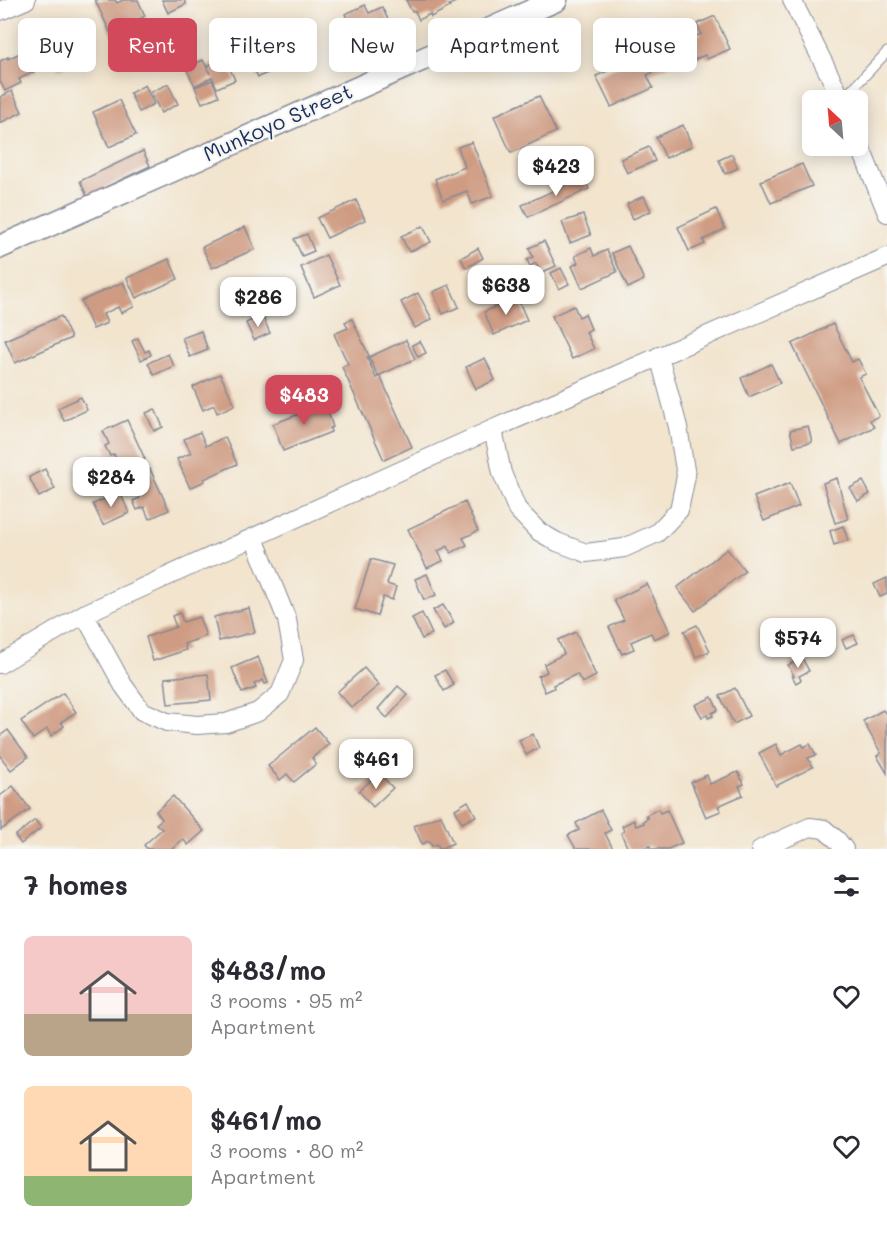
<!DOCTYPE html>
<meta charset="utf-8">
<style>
:root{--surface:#fff;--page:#f2f2f3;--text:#2b2b33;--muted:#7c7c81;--accent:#d1495b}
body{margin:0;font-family:Mali,sans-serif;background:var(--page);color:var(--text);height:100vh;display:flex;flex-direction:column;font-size:22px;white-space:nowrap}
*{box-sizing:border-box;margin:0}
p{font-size:20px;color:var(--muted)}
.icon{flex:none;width:33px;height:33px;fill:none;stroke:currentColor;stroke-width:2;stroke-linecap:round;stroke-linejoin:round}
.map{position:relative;height:849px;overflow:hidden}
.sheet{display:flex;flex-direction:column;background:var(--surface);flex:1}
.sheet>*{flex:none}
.banner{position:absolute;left:18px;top:18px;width:852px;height:54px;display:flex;gap:12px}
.needle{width:39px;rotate:334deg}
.fabs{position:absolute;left:802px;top:90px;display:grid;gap:12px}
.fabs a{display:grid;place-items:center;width:66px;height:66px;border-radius:9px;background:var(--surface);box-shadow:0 3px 15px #0003;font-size:30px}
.price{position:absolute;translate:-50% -51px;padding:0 14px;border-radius:12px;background:#fff;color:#222;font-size:20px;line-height:39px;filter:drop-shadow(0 2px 3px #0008)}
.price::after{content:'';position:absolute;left:50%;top:36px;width:18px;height:14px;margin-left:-9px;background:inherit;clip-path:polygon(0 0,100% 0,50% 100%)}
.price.selected{background:var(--accent);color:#fff}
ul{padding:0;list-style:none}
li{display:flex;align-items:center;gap:18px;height:150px;padding:0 24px}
li span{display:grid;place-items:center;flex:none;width:168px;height:120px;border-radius:9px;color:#555}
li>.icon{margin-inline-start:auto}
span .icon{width:72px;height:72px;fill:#fffc;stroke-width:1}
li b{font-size:26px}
h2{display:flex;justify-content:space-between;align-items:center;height:72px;padding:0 24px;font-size:26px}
.chip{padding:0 21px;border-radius:9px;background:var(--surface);box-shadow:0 3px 15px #0003;font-size:21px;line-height:54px}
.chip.selected{background:var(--accent);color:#fff}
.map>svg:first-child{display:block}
</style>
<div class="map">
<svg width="887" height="849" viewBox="0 0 887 849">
<rect width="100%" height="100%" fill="#f6f6f2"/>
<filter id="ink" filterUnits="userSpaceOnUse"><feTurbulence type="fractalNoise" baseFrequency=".0167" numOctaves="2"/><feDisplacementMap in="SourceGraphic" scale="12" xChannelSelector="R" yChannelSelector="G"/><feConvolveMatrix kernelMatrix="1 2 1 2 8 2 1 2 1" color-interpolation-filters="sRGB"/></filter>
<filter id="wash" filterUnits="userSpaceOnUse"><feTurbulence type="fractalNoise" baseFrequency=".008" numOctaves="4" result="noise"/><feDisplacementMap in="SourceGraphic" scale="24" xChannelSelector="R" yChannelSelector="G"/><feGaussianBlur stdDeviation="1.35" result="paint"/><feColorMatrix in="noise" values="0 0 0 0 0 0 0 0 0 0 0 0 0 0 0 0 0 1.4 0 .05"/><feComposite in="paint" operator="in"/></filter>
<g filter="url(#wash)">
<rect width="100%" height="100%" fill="#f2e4cd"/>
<g id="blocks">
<g fill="#cf9b82">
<polygon points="95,0 115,0 117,3 123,0 138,0 145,16 128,25 130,30 113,38"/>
<polygon points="162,0 184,0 186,4 168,13"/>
<polygon points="406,0 460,0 449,5 450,7 431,17 430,14 419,20 415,11 412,12"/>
<polygon points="365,5 369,13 382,7 393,30 359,48 357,45 341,52 335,39 339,37 335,29 349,22 345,14"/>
<polygon points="715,16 730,49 707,59 705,55 687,63 678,44 701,34 697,24"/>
<polygon points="82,27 92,49 76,56 78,60 59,69 44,37 63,28 66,34"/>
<polygon points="280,33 291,54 273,63 262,42"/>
<polygon points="258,37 266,56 251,63 242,44"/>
<polygon points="630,37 638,55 661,45 670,65 647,75 653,88 611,107 596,76 621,65 612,45"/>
<polygon points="26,50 36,71 19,79 21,83 5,91 0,81 0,61 8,57 8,59"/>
<polygon points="225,58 235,80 217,88 212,77 195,86 186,68 203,60 210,74 207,66"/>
<polygon points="265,59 267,64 272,62 275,70 258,77 252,65"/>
<polygon points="212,80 219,96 202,103 195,87"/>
<polygon points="168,84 178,104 161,113 151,92"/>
<polygon points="145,85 154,104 139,112 130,93"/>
<polygon points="12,91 22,112 0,123 0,97"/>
<polygon points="539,96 556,132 511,153 494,116"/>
<polygon points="119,100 136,135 109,147 93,112"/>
<polygon points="683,125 692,146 666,158 656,137"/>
<polygon points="472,142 493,196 472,204 467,191 443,200 435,179 465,167 458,147"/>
<polygon points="649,147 655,161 627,173 621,159"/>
<polygon points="143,151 150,166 104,188 106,192 89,200 80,181"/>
<polygon points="732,154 738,168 725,174 719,160"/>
<polygon points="802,164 812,186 771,203 761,181"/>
<polygon points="583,177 589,189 528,217 522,205"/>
<polygon points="644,196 651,211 633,219 627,204"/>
<polygon points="356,200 365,220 327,238 317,218"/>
<polygon points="716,209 725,229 703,240 705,244 689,251 678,227"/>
<polygon points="583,215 591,235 570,243 562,222"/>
<polygon points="423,226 431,242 409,252 401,236"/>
<polygon points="245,227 255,249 212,268 202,247"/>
<polygon points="307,234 314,251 302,256 294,239"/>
<polygon points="544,241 556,266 540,273 536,263 530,266 527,260 533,257 529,248"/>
<polygon points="628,246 644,280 628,288 612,253"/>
<polygon points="478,248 483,258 466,268 461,258"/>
<polygon points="591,248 594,256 607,250 617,272 582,288 572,266 578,263 575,256"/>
<polygon points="326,255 340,285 314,297 301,267"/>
<polygon points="169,259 178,279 136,298 127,278"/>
<polygon points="561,268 569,284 559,289 551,273"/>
<polygon points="123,282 134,307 121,313 118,307 103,314 107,323 93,329 81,301"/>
<polygon points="449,285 459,307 443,314 433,292"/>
<polygon points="418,293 432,319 415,328 401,302"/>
<polygon points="517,297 527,320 494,335 484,312"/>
<polygon points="574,306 579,317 585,314 591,329 586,332 594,349 572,359 552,316"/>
<polygon points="262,315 270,333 254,340 246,323"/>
<polygon points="61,316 71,338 15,363 5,340"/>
<polygon points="352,319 369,356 367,357 376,378 380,376 412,447 384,460 342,367 348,364 334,334 348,328 345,322"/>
<polygon points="833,324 852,362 858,359 866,374 859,377 879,416 870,420 874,427 841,444 792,344"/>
<polygon points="201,331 208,350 190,357 182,338"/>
<polygon points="138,338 145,352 149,350 151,355 141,360 132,341"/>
<polygon points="406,340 415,359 378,376 369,357"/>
<polygon points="420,341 426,353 418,357 412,345"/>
<polygon points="168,354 174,366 154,375 148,363"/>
<polygon points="485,358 495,380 476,389 466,367"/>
<polygon points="771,364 780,383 749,397 741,378"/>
<polygon points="220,374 235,405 217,413 214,405 203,410 193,387"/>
<polygon points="309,385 312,392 283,405 280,398"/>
<polygon points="81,397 87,410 64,421 58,408"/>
<polygon points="319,399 324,413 328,412 333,427 330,428 331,432 283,451 273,424 307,411 304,404"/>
<polygon points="155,409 163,427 154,431 146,413"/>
<polygon points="127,420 145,459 131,465 130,462 119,466 114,454 110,456 105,446 109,444 103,431"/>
<polygon points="808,426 812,442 794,446 790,430"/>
<polygon points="200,432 206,446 225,437 237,464 204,479 205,481 190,488 177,459 191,453 184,439"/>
<polygon points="45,469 55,489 39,497 29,477"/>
<polygon points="140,469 142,473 150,469 169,510 149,519 144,507 137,510 133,501 140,498 128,474"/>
<polygon points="837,478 848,519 835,523 823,483"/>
<polygon points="863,481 870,494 858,501 850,488"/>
<polygon points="790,483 799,506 764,521 754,497"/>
<polygon points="120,492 129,513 103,525 93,504"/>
<polygon points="465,502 478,531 463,538 467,545 451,553 448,546 438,551 443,561 427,568 408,529"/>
<polygon points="843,526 848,540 834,545 830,531"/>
<polygon points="727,549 745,571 695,611 677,588"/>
<polygon points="371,559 393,565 387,584 396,587 392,600 383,597 377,616 355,609"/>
<polygon points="427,574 436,595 424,600 415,579"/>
<polygon points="887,578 887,594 880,597 874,584"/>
<polygon points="647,584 670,632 654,639 651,633 631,642 634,649 622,654 609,627 624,620 614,600"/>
<polygon points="443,605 454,623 444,629 433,610"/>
<polygon points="249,608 255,632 219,641 214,617"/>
<polygon points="180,613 183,622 199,617 206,636 184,644 186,650 153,661 146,637 176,627 172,616"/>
<polygon points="422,613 432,634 422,639 412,618"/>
<polygon points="697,625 710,651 696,657 684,631"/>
<polygon points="576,632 596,676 582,683 577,674 553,685 554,688 545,692 538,676 547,672 544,664 564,654 558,640"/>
<polygon points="854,635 858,643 846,648 842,640"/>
<polygon points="258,657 268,683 265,684 263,680 254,684 256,688 242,693 232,668"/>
<polygon points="802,658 809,671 799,676 801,680 796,683 792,676 794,676 788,665"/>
<polygon points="364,668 379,685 352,708 337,692"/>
<polygon points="445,670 454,685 444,691 435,675"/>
<polygon points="208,674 211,700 168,704 165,678"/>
<polygon points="398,686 408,695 387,718 378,709"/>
<polygon points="735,688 749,716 734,724 720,696"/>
<polygon points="63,693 76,712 61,722 64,726 51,736 47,729 33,739 21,721"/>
<polygon points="712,697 718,710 712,713 713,716 708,718 707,715 702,717 695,705"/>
<polygon points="883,710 887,716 887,773 877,756 881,753 863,721"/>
<polygon points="315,727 329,744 312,758 316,764 294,782 287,774 280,780 268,766"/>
<polygon points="8,730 28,757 11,770 0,756 0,736"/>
<polygon points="533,734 539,748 526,755 519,740"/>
<polygon points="776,744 781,755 802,744 804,747 810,744 816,755 808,758 813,767 776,786 759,753"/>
<polygon points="738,772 744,784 739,786 743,795 718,806 721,811 706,817 691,782 707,775 710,784"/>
<polygon points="379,773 393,788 373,807 359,791"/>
<polygon points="13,786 30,809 1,830 0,796"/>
<polygon points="173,796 204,831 188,845 183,839 172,849 147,849 144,845 162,829 156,824 162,819 156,811"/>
<polygon points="468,801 476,816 462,823 455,809"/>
<polygon points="658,809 660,813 667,810 682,843 668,849 651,849 650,846 642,849 628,849 621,833 624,831 622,826 634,820 636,826 644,823 643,821 648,818 646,815"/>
<polygon points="601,810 611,830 605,833 613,849 576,849 568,835 579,830 576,823"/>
<polygon points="441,815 453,843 440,849 437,844 432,846 429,841 422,844 414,826"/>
<polygon points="35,820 41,828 21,844 15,836"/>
</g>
</g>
</g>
<g filter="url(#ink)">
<use href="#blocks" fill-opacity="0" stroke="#868a96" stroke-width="1.5"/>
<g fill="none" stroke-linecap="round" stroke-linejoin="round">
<defs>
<polyline id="service" points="842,100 887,52"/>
<g id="minor">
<polyline points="792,0 842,100"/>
<polyline points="0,11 26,0"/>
<polyline points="858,141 887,213"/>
<polyline points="493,429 502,473 517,509 538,531 557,542 586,553 624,548 657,533 679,510 686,476 678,427 659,356"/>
<polyline points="84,614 123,685 142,711 167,722 197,725 226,723 258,712 280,694 294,660 287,620 254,538"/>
<polyline points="0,664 84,614 493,429 887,257"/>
<polyline points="761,849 810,827 824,829 837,840 844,849"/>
</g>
<polyline id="tertiary" points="0,247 556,0"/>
</defs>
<use href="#service" stroke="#868a96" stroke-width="11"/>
<use href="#minor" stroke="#868a96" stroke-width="20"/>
<use href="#tertiary" stroke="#868a96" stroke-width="25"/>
<use href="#service" stroke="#fff" stroke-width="9"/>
<use href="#minor" stroke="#fff" stroke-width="18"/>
<use href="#tertiary" stroke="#fff" stroke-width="22"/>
</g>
</g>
<g text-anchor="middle" stroke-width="4.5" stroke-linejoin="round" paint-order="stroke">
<g font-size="21" fill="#1b2f5e" stroke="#f6f6f2">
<text transform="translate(278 123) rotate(-24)" y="7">Munkoyo Street</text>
</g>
</g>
</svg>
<div class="fabs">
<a><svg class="needle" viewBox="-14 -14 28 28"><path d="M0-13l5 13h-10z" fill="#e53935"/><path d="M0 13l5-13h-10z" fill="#7c7c81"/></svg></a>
</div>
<b class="price" style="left:556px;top:197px">$423</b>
<b class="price" style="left:506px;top:316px">$638</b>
<b class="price" style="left:258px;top:328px">$286</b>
<b class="price selected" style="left:304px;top:426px">$483</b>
<b class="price" style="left:111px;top:508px">$284</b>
<b class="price" style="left:798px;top:669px">$574</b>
<b class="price" style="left:376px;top:790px">$461</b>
<div class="banner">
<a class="chip">Buy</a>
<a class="chip selected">Rent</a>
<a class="chip">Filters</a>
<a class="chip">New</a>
<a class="chip">Apartment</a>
<a class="chip">House</a>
</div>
</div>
<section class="sheet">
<h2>7 homes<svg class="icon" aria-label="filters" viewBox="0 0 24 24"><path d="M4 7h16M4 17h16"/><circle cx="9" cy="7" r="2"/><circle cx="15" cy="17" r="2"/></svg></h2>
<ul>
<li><span style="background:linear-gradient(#f6c9c9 65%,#b9a48a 0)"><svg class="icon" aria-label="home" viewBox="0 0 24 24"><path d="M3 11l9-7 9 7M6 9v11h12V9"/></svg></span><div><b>$483/mo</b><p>3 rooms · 95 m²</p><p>Apartment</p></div><svg class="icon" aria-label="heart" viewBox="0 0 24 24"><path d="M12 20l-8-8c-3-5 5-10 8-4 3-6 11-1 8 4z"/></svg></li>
<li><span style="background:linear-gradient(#ffd9b3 75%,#8fb573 0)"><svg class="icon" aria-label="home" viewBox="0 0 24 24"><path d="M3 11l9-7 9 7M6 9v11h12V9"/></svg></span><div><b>$461/mo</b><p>3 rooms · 80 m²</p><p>Apartment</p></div><svg class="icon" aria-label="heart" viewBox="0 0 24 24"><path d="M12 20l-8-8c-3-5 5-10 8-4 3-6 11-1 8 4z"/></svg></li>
</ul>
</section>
